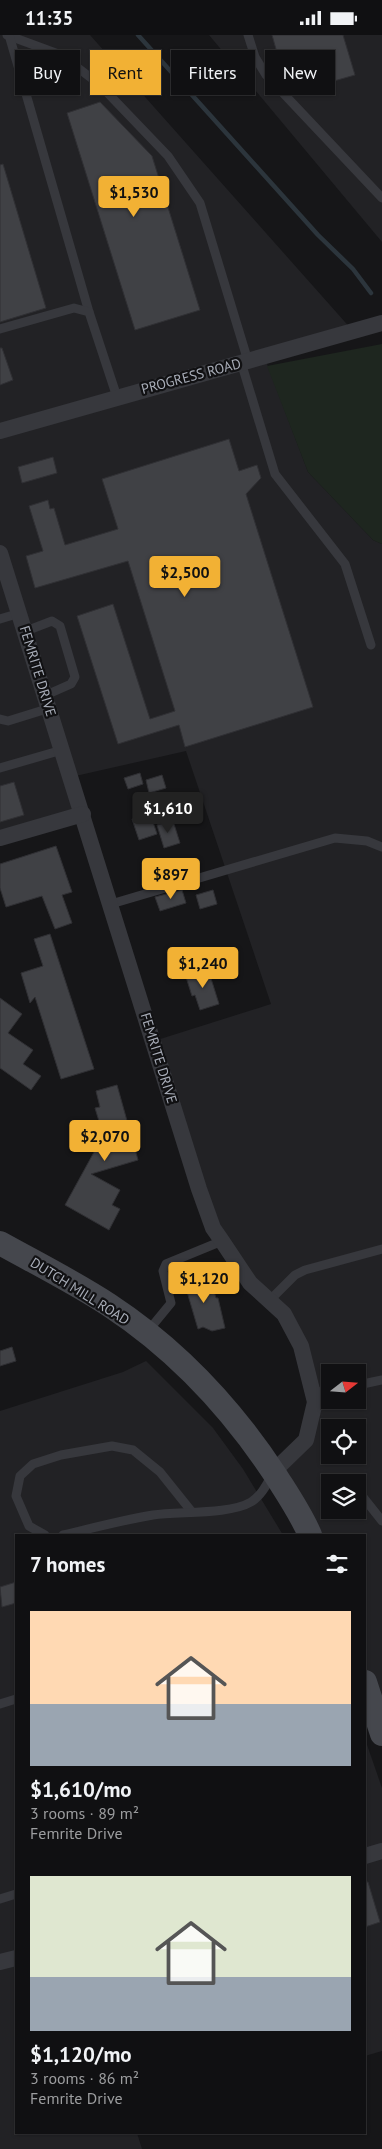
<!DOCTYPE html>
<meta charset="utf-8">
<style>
:root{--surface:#101012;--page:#1e1e20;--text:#f1f3f6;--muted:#9c9d9f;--line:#303032;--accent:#f2b134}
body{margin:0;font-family:"PT Sans",sans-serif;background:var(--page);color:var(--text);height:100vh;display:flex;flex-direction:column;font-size:19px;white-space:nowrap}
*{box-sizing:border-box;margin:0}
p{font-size:16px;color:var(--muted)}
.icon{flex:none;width:28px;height:28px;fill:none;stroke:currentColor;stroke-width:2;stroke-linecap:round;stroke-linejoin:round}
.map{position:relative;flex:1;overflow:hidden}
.panel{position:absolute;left:15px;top:1499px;width:351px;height:600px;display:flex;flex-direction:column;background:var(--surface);border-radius:0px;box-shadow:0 1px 4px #0004,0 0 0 1px var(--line)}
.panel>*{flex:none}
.top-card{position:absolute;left:15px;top:15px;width:352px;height:45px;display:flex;gap:10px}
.needle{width:32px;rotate:73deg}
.controls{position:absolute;left:321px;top:1329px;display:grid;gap:10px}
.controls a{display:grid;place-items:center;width:45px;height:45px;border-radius:0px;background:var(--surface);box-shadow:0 1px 4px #0004,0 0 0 1px var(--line);font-size:25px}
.price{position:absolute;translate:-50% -42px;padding:0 11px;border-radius:5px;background:var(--accent);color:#111;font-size:16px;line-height:32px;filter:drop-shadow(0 1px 2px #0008)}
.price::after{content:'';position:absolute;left:50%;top:30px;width:15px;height:11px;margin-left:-8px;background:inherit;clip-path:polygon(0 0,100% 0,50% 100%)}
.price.on{background:#222;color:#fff}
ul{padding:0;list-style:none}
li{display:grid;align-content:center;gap:10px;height:265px;padding:0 15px}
li span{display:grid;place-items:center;height:155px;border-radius:0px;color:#555}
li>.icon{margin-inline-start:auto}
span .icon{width:90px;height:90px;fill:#fffc;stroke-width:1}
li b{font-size:21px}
h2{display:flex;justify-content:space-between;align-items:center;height:60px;padding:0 15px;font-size:21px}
.chip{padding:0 18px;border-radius:0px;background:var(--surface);box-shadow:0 1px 4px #0004,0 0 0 1px var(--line);font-size:18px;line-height:45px}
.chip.on{background:var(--accent);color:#111}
.status{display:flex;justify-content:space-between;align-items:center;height:35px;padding:0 25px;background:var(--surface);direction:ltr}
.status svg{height:14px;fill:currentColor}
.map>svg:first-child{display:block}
</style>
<div class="status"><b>11:35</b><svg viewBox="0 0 49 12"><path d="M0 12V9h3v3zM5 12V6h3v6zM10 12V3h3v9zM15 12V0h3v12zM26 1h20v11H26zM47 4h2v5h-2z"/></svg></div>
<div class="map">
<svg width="382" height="2114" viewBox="0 0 382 2114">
<rect width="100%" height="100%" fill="#161618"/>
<g fill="#222225" fill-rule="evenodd">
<path d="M0,0H90L353,296L264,321L308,437L373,505L382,509V1699L365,1647V1500H310L273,1437L306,1405L315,1367L301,1311L222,1206L154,1006L271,969L186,716L71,742L83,779L0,803ZM330,1338H358V1365H330ZM330,1392H358V1420H330ZM330,1448H358V1475H330Z"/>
<polygon points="209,0 382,0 382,207"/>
<polygon points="146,1326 213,1393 243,1434 283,1500 16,1500 16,2098 137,2098 142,2114 0,2114 0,1376 123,1337"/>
<polygon points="365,1704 382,1753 382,2016 365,2021"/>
</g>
<polygon fill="#1e261f" points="382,309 382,509 373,505 308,437 267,331"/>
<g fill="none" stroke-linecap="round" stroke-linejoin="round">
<polyline stroke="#2c353c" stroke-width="4.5" points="138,0 318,200 353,234 371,258"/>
</g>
<g fill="#404145" stroke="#303034">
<polygon points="272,0 343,0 355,40 292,58 287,53"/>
<polygon points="100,67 152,121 200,275 135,295 67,78"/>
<polygon points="3,129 46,273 0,287 0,130"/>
<polygon points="0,313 2,313 13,345 0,350"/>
<polygon points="229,404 239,436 257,430 261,443 246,459 313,672 185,712 179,690 118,709 77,581 113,569 150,684 175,676 128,526 35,553 26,521 43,516 29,471 48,465 50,474 54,473 65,510 118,494 102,444"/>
<polygon points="53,422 57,438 22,448 18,432"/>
<polygon points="140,738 143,749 128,754 124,743"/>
<polygon points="162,740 166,753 149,758 146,745"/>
<polygon points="14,747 24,780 0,787 0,751"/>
<polygon points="150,778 157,799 139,805 132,784"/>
<polygon points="173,786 180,808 164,813 157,790"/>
<polygon points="56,811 72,857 62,860 72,888 55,894 42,861 6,872 0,853 0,829"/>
<polygon points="182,855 186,868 160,876 155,862"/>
<polygon points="213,855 217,869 200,874 196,860"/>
<polygon points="50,899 94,1034 61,1044 35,962 30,968 21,938 43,931 34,904"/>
<polygon points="208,934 219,969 200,975 195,960 192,961 186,942"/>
<polygon points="0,963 22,979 8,998 33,1015 23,1029 41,1041 31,1055 0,1033"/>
<polygon points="117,1050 138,1125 91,1139 120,1155 112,1170 120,1174 109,1195 65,1170 99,1108 105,1106 95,1073 100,1072 96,1056"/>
<polygon points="196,1239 200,1249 211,1246 216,1263 218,1263 225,1293 212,1296 203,1292 198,1294 183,1243"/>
<polygon points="12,1312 16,1326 0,1331 0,1316"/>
<polygon points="16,1547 16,1568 2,1572 0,1552"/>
<polygon points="365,1847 368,1847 380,1887 365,1892"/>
</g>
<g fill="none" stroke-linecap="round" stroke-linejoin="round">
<g stroke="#37383d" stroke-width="9">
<polyline points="7,0 61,20 99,49 168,121 200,168 248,326"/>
<polyline points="9,0 89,277"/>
<polyline points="248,0 255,22 266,40 382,163"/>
<polyline points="0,294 74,273 89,277 117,362"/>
<polyline points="241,327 275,439 345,529 371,610"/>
<polyline points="0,584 20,578"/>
<polyline points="26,596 52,586 60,591 75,642 71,649 46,660"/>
<polyline points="0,684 8,686 50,673"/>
<polyline points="0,733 62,715"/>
<polyline points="111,869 335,803 367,806 382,812"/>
<polyline points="269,1266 295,1240 305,1235 382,1214"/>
<polyline points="148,1296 171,1268 163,1236 166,1229 222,1206"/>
<polyline points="358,1350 382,1345"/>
<polyline points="313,1358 330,1355"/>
<polyline points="363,1462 382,1486"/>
<polyline points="45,1500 29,1491 16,1461 20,1441 33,1429 61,1420 112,1411 133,1415 160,1437 192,1477"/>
<path d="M63,1500C93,1493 123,1485 153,1480C179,1476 229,1480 251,1467C261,1461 267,1449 272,1440"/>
<polyline points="0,1669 16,1664"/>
<polyline points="0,1864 16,1859"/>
</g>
<g stroke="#37383d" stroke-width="16">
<polyline points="0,396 382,288"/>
<polyline points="0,518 199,1154 213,1193 222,1206 250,1248 284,1279 301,1311 315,1367 306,1405 273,1437"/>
<polyline points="0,803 83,779"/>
<polyline points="365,1821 382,1816"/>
<polyline points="0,1927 16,1923"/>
</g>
<g stroke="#45474d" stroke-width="24">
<path d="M0,1208C36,1228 74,1247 109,1270C176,1314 232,1374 276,1441C288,1460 301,1479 310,1500"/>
<polyline points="365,1647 382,1699"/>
</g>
</g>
<g text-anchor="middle" stroke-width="4.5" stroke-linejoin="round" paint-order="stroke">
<g font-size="14" fill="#a8adb8" stroke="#111113">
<text transform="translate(191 341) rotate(-15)" y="5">PROGRESS ROAD</text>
<text transform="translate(38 636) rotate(73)" y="5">FEMRITE DRIVE</text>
<text transform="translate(159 1023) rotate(73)" y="5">FEMRITE DRIVE</text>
<text transform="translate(80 1256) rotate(32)" y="5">DUTCH MILL ROAD</text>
</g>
</g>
</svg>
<div class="controls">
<a><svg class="needle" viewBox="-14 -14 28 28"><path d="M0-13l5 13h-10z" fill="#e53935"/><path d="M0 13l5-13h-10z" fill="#9c9d9f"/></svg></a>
<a><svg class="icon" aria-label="locate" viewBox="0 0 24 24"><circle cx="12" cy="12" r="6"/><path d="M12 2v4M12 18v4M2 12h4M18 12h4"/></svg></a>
<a><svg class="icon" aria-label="layers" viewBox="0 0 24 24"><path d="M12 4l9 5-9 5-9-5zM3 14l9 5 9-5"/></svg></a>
</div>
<b class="price" style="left:134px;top:183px">$1,530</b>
<b class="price" style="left:185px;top:563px">$2,500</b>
<b class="price on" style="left:168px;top:799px">$1,610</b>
<b class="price" style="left:171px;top:865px">$897</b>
<b class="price" style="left:203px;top:954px">$1,240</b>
<b class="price" style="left:105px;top:1127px">$2,070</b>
<b class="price" style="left:204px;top:1269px">$1,120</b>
<div class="top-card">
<a class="chip">Buy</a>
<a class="chip on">Rent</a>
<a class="chip">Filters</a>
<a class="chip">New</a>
</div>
<section class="panel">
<h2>7 homes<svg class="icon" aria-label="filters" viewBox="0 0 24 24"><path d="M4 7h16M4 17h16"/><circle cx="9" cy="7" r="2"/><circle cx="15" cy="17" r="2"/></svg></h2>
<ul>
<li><span style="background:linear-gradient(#ffd9b3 60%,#9aa5b1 0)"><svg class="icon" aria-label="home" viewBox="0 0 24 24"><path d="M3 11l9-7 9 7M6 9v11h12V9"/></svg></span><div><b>$1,610/mo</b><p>3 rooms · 89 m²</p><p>Femrite Drive</p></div></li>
<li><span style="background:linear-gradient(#dfe7d0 65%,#9aa5b1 0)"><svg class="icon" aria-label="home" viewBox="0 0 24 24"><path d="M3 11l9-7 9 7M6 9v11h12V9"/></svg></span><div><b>$1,120/mo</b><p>3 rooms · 86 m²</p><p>Femrite Drive</p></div></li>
</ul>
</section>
</div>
